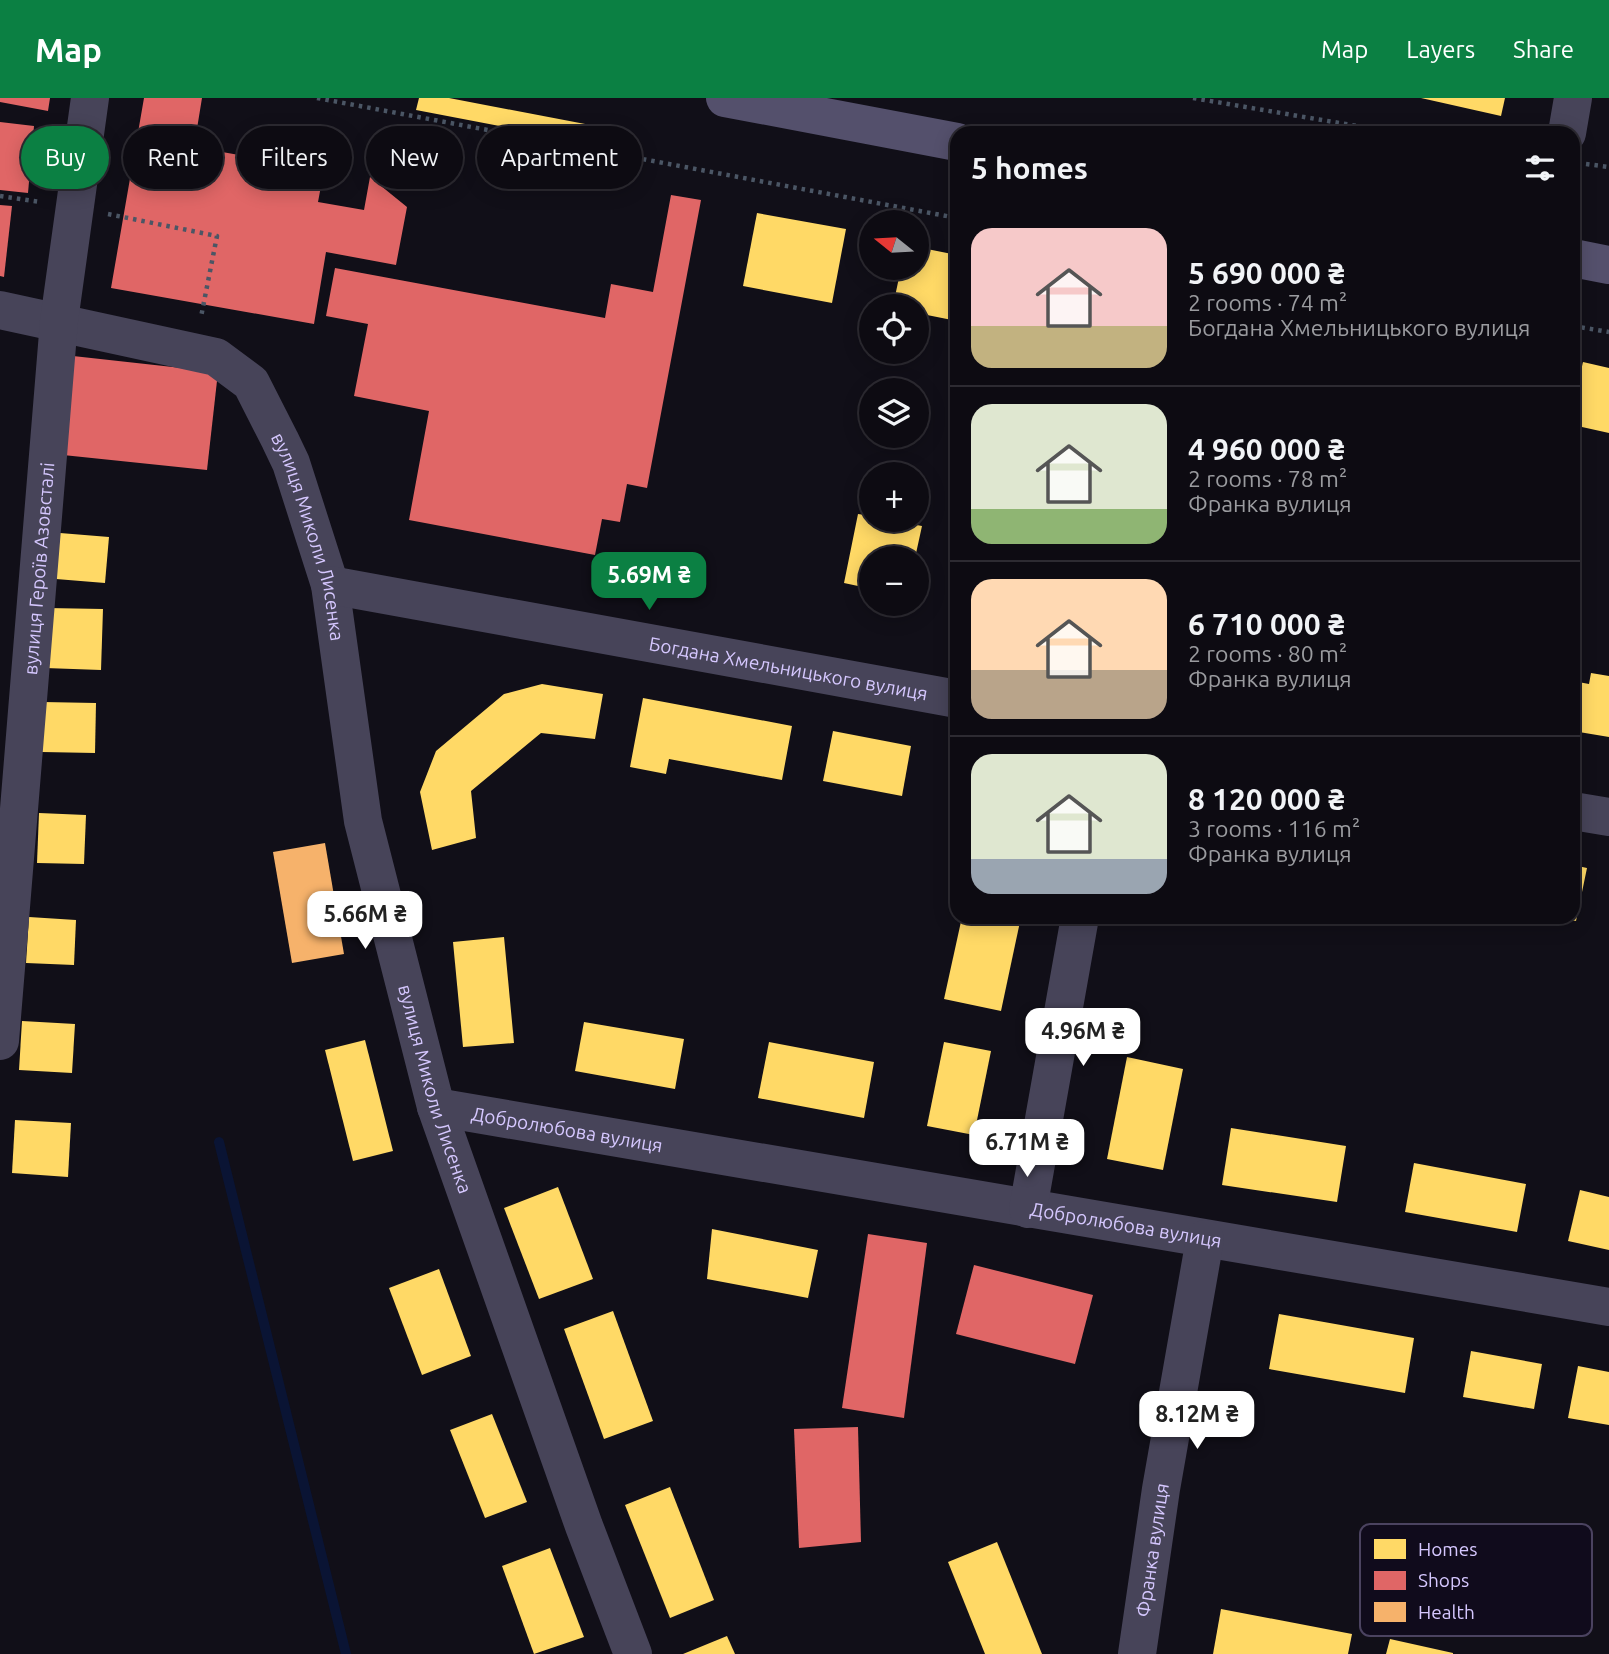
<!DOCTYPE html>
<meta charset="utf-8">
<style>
:root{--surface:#0d0b12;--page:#1b1920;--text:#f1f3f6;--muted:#9a9b9f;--line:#2d2b32;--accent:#0b8043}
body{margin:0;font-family:Ubuntu,sans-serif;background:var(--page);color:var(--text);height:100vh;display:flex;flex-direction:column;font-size:26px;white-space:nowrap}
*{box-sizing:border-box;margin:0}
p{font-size:23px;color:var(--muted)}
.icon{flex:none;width:38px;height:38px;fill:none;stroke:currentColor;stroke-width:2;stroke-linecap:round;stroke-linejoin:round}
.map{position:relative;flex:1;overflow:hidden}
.details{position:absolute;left:950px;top:28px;width:630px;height:798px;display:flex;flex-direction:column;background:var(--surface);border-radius:21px;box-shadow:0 4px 18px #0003,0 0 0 2px var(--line)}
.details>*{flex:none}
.top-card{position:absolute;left:21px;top:28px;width:665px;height:63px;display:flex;gap:14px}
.needle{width:46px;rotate:288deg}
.tools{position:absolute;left:859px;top:112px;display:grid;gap:14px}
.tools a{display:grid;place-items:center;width:70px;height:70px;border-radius:50%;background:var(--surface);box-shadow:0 4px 18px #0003,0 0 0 2px var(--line);font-size:35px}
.price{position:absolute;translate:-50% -60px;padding:0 16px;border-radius:14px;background:#fff;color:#222;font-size:23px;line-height:46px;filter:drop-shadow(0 2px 4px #0008)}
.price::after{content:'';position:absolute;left:50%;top:42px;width:21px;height:16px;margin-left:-10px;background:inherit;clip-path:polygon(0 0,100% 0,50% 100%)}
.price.active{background:var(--accent);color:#fff}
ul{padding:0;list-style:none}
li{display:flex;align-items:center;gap:21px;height:175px;padding:0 21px}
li+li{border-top:2px solid var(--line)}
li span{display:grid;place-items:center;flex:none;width:196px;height:140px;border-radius:21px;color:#555}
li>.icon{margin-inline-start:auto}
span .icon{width:84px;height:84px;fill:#fffc;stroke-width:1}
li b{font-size:30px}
h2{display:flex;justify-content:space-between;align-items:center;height:84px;padding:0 21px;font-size:30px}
.pill{padding:0 24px;border-radius:32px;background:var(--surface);box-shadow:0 4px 18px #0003,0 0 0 2px var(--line);font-size:24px;line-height:63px}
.pill.active{background:var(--accent);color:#fff}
header{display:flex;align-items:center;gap:42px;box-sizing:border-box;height:98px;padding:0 35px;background:var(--accent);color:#fff}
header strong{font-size:33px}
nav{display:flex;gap:38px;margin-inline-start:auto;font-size:24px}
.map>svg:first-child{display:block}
</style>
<header>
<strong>Map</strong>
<nav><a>Map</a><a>Layers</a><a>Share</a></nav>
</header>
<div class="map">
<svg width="1609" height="1556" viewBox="0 0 1609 1556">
<rect width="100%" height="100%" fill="#110f18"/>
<g fill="#ffd966">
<polygon points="419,0 449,0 606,30 603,48 416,12"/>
<polygon points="1421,0 1505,0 1501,18"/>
<polygon points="757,115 846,131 832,205 743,188"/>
<polygon points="917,149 957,157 957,223 917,215 917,208 893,208 901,170 917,170"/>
<polygon points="1583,264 1609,270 1609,335 1573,327 1573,306"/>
<polygon points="858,416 872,418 872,422 889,422 922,428 915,460 872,460 872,491 844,485"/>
<polygon points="60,435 109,439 105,485 56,481"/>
<polygon points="47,510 103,511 101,572 45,570"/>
<polygon points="1591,575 1609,578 1609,639 1573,633 1573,583 1589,586"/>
<polygon points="542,586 603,596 595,641 541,635 471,693 476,740 432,752 420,694 436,653 504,596"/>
<polygon points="643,600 792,628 782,682 669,661 666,676 630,669"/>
<polygon points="43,604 96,605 95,655 42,654"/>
<polygon points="833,633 911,648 902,698 823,683"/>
<polygon points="39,715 86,717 84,766 37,765"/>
<polygon points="1573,767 1587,770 1576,823 1561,820 1573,819"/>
<polygon points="29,819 76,822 74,867 26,865"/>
<polygon points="962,819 1021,819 1001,913 944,901"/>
<polygon points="504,839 514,945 463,949 453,844"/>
<polygon points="22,923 75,926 72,975 19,972"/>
<polygon points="584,924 684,941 675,991 575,973"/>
<polygon points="365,942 393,1053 353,1063 325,952"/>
<polygon points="769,944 874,964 864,1020 758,1000"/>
<polygon points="944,944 991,953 974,1037 927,1028"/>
<polygon points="1127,959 1183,971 1163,1072 1107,1061"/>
<polygon points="15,1022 71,1025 68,1079 12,1075"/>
<polygon points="1231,1030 1346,1048 1337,1104 1222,1087"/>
<polygon points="1414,1065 1526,1086 1517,1134 1405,1114"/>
<polygon points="558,1089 593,1181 539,1201 504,1110"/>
<polygon points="1580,1092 1609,1099 1609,1152 1568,1143"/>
<polygon points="712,1131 818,1152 808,1200 707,1181"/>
<polygon points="439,1171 471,1258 422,1277 389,1190"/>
<polygon points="613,1213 653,1323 604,1341 564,1231"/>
<polygon points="1279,1216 1414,1240 1405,1295 1269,1271"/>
<polygon points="1471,1253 1542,1266 1534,1311 1463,1299"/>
<polygon points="1578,1268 1609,1274 1609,1327 1568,1320"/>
<polygon points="492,1316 527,1404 485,1420 450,1332"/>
<polygon points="670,1389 714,1502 670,1520 625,1407"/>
<polygon points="997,1444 1042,1556 985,1556 948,1464"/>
<polygon points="550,1450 584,1539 534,1556 502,1468"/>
<polygon points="1221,1511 1352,1536 1348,1556 1213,1556"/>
<polygon points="727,1538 735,1556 683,1556"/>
<polygon points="1390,1541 1453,1555 1453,1556 1386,1556"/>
</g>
<g fill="#e06666">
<polygon points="0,0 50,0 48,13 0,4"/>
<polygon points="144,0 202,0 194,49 324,72 318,104 364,112 370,79 407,109 396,167 326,154 314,226 111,190"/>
<polygon points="0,24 34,28 28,95 0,92"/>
<polygon points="671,97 701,102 647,390 627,386 620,424 602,421 595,457 409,422 429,313 354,298 368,226 326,218 335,170 605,220 611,186 653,194"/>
<polygon points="0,107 12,108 4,179 0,178"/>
<polygon points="73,258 218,274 207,372 63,357"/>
<polygon points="868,1136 927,1145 904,1320 842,1310"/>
<polygon points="974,1167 1093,1197 1075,1266 956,1236"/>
<polygon points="858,1329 861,1444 799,1450 794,1331"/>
</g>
<polygon fill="#f6b26b" points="325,745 344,856 292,865 273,754"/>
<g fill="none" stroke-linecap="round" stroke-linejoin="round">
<polyline stroke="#0a1434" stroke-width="10" points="219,1044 346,1556"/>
<g stroke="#4b5665" stroke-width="4.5" stroke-dasharray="3.5 5" stroke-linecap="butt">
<polyline points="317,0 957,120"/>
<polyline points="1193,0 1398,35"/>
<polyline points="1586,66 1609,69"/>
<polyline points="0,98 41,104"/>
<polyline points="108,116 217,138 201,219"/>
<polyline points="1573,228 1609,234"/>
</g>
<g stroke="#474459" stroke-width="38">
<polyline points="1567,35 1573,0"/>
<path id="s1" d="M0,212L216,259L251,285L280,342L291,365L330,487L363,723L436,1009L584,1428L633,1556"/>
<path id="s2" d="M330,487L957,601"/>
<polyline points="1573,713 1609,719"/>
<path id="s3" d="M0,943L59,223L90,0"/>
<path id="s4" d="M436,1009L1609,1209"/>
<polyline points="1028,1111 1080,819"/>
<path id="s5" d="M1137,1556L1161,1391L1205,1141"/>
</g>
<g stroke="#54506c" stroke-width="38">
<polyline points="725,0 957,44"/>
<polyline points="1573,160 1609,167"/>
</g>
</g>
<g text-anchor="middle" stroke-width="7" stroke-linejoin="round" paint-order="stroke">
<g font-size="19" fill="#d5c7fe" stroke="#100b1c">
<text dy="7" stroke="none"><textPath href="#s1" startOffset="430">вулиця Миколи Лисенка</textPath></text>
<text dy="7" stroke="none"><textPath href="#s3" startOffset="474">вулиця Героїв Азовсталі</textPath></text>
<text dy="7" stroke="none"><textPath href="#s2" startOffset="466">Богдана Хмельницького вулиця</textPath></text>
<text dy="7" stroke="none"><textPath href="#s1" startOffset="998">вулиця Миколи Лисенка</textPath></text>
<text dy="7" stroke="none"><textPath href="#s4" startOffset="133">Добролюбова вулиця</textPath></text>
<text dy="7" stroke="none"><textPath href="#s4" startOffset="700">Добролюбова вулиця</textPath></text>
<text dy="7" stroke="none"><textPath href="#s5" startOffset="105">Франка вулиця</textPath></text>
</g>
</g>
<rect x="1360" y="1426" width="232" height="112" rx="10" fill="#100b1c" stroke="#4b4360" stroke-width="2"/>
<rect x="1374" y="1441" width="32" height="20" fill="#ffd966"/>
<rect x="1374" y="1473" width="32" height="19" fill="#e06666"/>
<rect x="1374" y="1504" width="32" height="20" fill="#f6b26b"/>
<g font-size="19" fill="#d5c7fe">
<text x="1418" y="1458">Homes</text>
<text x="1418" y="1489">Shops</text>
<text x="1418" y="1521">Health</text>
</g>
</svg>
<div class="tools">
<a><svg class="needle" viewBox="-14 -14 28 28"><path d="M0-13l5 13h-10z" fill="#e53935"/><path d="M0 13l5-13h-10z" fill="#9a9b9f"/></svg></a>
<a><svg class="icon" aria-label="locate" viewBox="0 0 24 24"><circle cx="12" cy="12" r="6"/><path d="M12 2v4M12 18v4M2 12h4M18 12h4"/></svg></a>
<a><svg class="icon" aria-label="layers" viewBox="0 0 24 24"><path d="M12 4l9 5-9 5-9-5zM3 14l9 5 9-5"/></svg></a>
<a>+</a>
<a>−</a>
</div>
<b class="price active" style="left:649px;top:514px">5.69M ₴</b>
<b class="price" style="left:365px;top:853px">5.66M ₴</b>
<b class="price" style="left:1083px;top:970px">4.96M ₴</b>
<b class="price" style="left:1027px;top:1081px">6.71M ₴</b>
<b class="price" style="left:1197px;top:1353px">8.12M ₴</b>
<div class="top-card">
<a class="pill active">Buy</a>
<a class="pill">Rent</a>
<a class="pill">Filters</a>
<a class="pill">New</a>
<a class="pill">Apartment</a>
</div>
<section class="details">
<h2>5 homes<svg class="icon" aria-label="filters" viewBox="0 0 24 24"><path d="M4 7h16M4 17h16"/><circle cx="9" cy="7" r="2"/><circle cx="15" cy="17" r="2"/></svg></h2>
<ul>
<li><span style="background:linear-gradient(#f6c9c9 70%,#c2b280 0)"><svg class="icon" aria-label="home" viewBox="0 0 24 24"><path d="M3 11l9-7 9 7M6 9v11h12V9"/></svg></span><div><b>5 690 000 ₴</b><p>2 rooms · 74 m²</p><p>Богдана Хмельницького вулиця</p></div></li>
<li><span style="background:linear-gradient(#dfe7d0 75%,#8fb573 0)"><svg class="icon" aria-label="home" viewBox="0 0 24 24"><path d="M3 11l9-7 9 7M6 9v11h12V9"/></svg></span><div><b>4 960 000 ₴</b><p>2 rooms · 78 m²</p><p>Франка вулиця</p></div></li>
<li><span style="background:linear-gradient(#ffd9b3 65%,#b9a48a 0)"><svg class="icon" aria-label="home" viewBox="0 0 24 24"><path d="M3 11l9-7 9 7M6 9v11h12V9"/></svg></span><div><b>6 710 000 ₴</b><p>2 rooms · 80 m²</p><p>Франка вулиця</p></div></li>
<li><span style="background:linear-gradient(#dfe7d0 75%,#9aa5b1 0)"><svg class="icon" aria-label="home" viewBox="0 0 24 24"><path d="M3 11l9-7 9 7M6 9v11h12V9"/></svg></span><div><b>8 120 000 ₴</b><p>3 rooms · 116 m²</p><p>Франка вулиця</p></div></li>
</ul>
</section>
</div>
